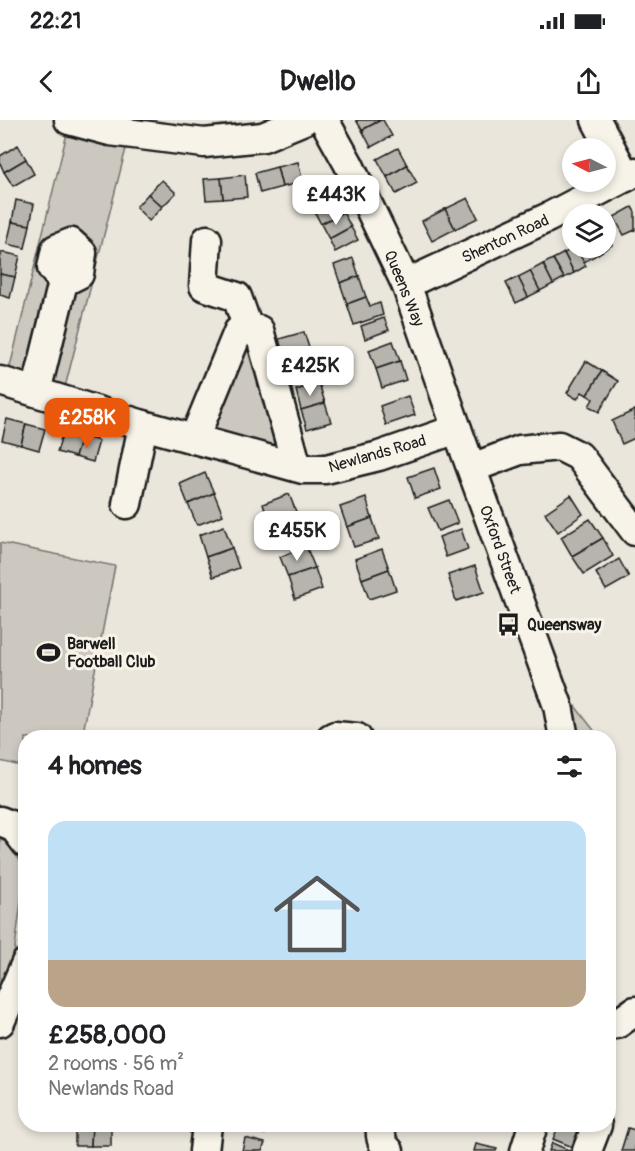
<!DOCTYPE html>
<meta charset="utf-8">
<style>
:root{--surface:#fff;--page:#f6f6f6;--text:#202124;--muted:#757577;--line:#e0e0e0;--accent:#ea580c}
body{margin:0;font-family:Pangolin,sans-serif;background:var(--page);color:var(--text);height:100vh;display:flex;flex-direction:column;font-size:22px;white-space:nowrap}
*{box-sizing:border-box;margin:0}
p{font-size:20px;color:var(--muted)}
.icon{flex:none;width:33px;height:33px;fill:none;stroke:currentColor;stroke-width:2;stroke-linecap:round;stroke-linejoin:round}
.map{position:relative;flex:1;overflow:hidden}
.panel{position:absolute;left:18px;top:610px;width:598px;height:402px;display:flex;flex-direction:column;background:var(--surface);border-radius:24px;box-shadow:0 3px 9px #0003}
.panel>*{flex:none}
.needle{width:39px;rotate:276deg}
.buttons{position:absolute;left:562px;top:18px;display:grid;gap:12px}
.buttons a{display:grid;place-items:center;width:54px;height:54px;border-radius:50%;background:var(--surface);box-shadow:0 3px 9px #0003;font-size:30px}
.price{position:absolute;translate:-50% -51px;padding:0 14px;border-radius:12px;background:#fff;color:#222;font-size:20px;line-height:39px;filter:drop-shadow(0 2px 3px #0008)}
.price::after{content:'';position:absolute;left:50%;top:36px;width:18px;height:14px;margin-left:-9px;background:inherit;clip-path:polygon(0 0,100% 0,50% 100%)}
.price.selected{background:var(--accent);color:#fff}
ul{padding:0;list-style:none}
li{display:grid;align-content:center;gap:12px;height:318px;padding:0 30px}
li+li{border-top:2px solid var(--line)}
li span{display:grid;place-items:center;height:186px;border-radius:18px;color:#555}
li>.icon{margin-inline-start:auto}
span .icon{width:108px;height:108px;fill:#fffc;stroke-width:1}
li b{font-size:26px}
h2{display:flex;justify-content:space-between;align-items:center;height:72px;padding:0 30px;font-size:26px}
.status{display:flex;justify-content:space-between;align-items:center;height:42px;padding:0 30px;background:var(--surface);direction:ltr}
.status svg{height:16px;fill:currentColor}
header{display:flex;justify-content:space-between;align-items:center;height:78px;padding:0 30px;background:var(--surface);font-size:27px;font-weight:700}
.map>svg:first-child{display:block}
</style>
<div class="status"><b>22:21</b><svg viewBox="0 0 49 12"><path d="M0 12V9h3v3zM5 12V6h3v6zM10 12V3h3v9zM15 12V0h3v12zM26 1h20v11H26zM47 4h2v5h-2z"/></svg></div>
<header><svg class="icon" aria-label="back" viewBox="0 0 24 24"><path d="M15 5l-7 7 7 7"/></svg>Dwello<svg class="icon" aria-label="share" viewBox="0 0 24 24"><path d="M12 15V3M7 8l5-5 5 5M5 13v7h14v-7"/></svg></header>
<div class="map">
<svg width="635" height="1031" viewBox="0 0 635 1031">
<rect width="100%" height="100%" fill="#eae6dc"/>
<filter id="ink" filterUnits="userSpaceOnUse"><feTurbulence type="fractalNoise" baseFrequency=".0167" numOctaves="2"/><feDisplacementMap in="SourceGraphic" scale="12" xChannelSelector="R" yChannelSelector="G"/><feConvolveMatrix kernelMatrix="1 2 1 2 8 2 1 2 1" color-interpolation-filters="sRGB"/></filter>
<g filter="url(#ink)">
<g fill="#ccc8c0" stroke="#74726e" stroke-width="1.5">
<polygon points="69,5 130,13 63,275 6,263"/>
<polygon points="259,210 303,349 194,319 238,212"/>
<polygon points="0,423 115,446 82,618 26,618 25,647 0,641"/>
<polygon points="564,572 600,618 574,618"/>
<polygon points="0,717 13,730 21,743 23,766 12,851 0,882"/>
</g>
<g fill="#b6b4ac" stroke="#1c1c1c" stroke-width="1.5">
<polygon points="356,0 381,0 362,10"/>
<polygon points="381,0 383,0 392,16 371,27 362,10"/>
<polygon points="18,25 26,39 4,52 0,43 0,36"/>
<polygon points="398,28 407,45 387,57 377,39"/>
<polygon points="26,39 34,54 13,66 4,52"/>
<polygon points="298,42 303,62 282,67 277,47"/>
<polygon points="407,45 417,63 396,74 387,57"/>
<polygon points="277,47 282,67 260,73 255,53"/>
<polygon points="245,55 247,77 223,79 221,58"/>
<polygon points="221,58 223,79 206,80 204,59"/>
<polygon points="162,60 176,73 162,87 148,74"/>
<polygon points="148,74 162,87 149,101 136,87"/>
<polygon points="333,76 343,92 321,104 312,87"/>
<polygon points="468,78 478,98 455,109 445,89"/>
<polygon points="16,80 34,84 30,105 12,102"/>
<polygon points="632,87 635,92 635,110 624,115 614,97"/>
<polygon points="445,89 455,109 432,121 422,101"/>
<polygon points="343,92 351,107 329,119 321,104"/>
<polygon points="12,102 30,105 25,128 7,124"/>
<polygon points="351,107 358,120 335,132 329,119"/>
<polygon points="606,114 612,125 598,134 594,128 606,128"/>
<polygon points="574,128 576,128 586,146 574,153 564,133"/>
<polygon points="576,128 594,128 598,134 584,142"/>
<polygon points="2,132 20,136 15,157 0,154 0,140"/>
<polygon points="564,133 574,153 564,158 553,139"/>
<polygon points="353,138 359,156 340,163 334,145"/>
<polygon points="553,139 564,158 553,164 543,144"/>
<polygon points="543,144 553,164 540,171 530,151"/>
<polygon points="530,151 540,171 528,177 518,157"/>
<polygon points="0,154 15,157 10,178 0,175"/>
<polygon points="359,156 366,177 347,184 340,163"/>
<polygon points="518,157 528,177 516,183 506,163"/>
<polygon points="366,177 370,186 380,183 383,195 354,205 347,184"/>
<polygon points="384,198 389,210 365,219 361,206"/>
<polygon points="304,212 310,231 284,238 279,219"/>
<polygon points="393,221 400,241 376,249 369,230"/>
<polygon points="310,231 314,249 289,256 284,238"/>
<polygon points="400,241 406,260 382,268 376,249"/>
<polygon points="586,241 602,251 587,275 582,272 577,279 567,273"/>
<polygon points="602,251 618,261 599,292 589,286 593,279 587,275"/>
<polygon points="319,263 325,283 301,290 296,270"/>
<polygon points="408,276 415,295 386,305 380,286"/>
<polygon points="325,283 331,302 307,309 301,290"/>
<polygon points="635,290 635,318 622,324 612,301"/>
<polygon points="7,299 26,304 21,325 2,320"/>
<polygon points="26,304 45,309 39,330 21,325"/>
<polygon points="63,311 82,316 75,337 57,332"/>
<polygon points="82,316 99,321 93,342 75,337"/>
<polygon points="434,348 441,369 415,378 408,357"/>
<polygon points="205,353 214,373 188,384 180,364"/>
<polygon points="214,373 223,395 197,405 188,384"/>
<polygon points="289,374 297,394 270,404 263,384"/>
<polygon points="571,375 583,394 558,412 545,393"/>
<polygon points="366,378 372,398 347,407 340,387"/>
<polygon points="449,380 458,403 438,411 428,388"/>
<polygon points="297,394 304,414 277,424 270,404"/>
<polygon points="372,398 379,419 354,427 347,407"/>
<polygon points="590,399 603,418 572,436 561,417"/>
<polygon points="224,406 232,428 206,437 199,415"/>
<polygon points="461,409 468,429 446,437 439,417"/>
<polygon points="603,418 613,436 584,454 572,436"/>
<polygon points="306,426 315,448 288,457 280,437"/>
<polygon points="232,428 239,448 213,457 206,437"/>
<polygon points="382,429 389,449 362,459 355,439"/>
<polygon points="619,439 629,457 606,470 596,453"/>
<polygon points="475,446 484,472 456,481 448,455"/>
<polygon points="315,448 322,469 295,479 288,457"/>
<polygon points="389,449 396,470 369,479 362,459"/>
<polygon points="75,1005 92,1005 91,1026 75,1026"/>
<polygon points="92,1005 111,1005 111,1026 91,1026"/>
<polygon points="248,1005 267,1005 265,1014 246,1009"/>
<polygon points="559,1005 570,1005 587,1012 580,1030 553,1019"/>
<polygon points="628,1008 635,1010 635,1031 621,1031"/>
<polygon points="245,1018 265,1023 262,1031 242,1031"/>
<polygon points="552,1023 571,1031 549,1031"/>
<polygon points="476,1024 497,1029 496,1031 474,1031"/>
</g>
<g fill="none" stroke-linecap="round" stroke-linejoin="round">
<defs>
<g id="minor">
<polyline points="69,0 110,11 204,23 263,17 304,0"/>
<polyline points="324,0 348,43 406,164 457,309 558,586 564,618"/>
<polyline points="596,0 626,57"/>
<polyline points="207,120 204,166 237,177 249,211"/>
<polyline points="406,164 549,97 635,52"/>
<polyline points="0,261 143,305 303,349 326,349 379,336 457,309"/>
<polyline points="36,272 63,162 52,148 56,129 71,123 82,133 79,154 63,162"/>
<polyline points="194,319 238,212 259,210 297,347"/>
<polyline points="472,348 520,330 559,326 579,336 635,411"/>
<polyline points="127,384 143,305"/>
<polyline points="331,618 335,616 357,618"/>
<polyline points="0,701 13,706 26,723"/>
<polyline points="0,902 26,843"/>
<polyline points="609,905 617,904 635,891"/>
<path d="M381,1005C380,1016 381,1023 389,1031"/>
<polyline points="204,1031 207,1005"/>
<polyline points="525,1031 533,1005"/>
<polyline points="587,1031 597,1005"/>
</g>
</defs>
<use href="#minor" stroke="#1c1c1c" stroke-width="33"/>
<use href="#minor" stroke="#f7f3e8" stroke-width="28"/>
</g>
</g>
<defs>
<symbol id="bus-bare" viewBox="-9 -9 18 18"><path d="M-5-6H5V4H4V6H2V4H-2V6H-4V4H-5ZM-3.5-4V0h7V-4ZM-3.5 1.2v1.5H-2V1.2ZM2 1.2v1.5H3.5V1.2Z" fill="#1c1c1c" stroke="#f7f3e8" stroke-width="2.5" paint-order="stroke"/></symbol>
<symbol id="stadium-bare" viewBox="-9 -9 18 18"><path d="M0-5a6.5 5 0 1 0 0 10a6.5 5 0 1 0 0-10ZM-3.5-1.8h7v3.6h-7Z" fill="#1c1c1c" stroke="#f7f3e8" stroke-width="2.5" paint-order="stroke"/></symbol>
</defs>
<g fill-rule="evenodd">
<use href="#bus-bare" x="492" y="488" width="33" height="33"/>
<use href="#stadium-bare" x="32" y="516" width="33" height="33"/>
</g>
<g text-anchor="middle" stroke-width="6" stroke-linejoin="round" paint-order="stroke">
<g font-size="16" fill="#1c1c1c" stroke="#f7f3e8">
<text transform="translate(505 118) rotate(-25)" y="6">Shenton Road</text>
<text transform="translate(405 168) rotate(68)" y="6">Queens Way</text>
<text transform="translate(377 333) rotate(-16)" y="6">Newlands Road</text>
<text transform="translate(501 429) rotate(70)" y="6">Oxford Street</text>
</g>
<g font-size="16" font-weight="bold" fill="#1c1c1c" stroke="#f7f3e8" text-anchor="start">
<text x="527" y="510">Queensway</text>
<text x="67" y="529">Barwell<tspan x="67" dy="18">Football Club</tspan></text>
</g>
</g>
</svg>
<div class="buttons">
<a><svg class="needle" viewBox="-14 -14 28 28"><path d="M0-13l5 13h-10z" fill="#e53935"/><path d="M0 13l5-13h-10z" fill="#757577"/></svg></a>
<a><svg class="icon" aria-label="layers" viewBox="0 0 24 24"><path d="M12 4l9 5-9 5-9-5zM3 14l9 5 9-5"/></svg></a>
</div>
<b class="price" style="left:336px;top:106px">£443K</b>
<b class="price" style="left:310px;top:277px">£425K</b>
<b class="price selected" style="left:87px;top:329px">£258K</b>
<b class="price" style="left:297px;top:442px">£455K</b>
<section class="panel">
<h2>4 homes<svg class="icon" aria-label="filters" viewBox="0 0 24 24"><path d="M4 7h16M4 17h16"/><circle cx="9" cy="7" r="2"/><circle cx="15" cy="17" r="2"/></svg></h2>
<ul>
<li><span style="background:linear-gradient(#bfe0f5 75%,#b9a48a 0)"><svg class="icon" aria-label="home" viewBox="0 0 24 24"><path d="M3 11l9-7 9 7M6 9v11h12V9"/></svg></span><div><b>£258,000</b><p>2 rooms · 56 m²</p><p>Newlands Road</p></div></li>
</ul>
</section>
</div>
